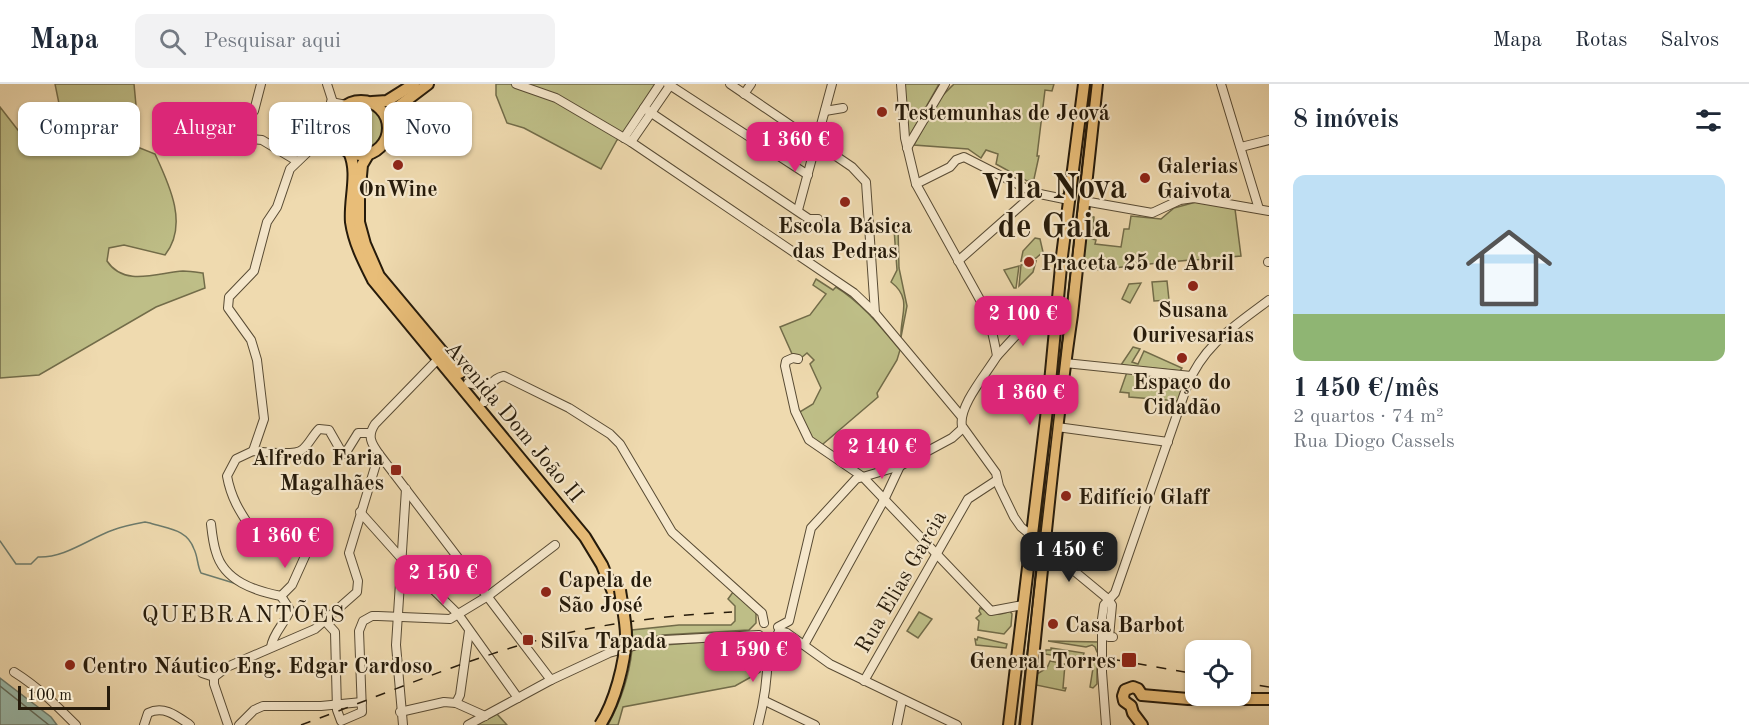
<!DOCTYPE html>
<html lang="pt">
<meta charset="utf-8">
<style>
:root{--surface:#fff;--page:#f2f2f3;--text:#1f2937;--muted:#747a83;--line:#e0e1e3;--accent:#db2777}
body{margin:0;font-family:"Old Standard TT",serif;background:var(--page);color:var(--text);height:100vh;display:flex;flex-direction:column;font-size:22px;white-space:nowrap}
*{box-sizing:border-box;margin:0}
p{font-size:20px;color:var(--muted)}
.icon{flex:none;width:33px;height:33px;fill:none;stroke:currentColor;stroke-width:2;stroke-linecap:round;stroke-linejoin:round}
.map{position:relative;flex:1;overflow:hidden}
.details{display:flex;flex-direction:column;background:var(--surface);width:480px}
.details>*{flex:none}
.hud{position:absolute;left:18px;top:18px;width:570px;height:54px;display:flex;gap:12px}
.fabs{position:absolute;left:1185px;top:556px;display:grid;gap:12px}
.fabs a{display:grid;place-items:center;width:66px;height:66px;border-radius:12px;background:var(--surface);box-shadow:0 2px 4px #0004;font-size:30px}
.scale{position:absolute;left:18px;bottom:15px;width:92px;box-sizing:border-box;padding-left:6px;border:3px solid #261b0b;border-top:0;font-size:16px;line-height:21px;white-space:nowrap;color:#261b0b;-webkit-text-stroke:4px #f5e7cb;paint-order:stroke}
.price{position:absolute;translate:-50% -51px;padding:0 14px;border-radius:12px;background:var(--accent);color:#fff;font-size:20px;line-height:39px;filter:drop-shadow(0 2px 3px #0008)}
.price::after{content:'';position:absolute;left:50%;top:36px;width:18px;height:14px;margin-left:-9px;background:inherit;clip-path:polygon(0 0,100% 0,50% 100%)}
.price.on{background:#222;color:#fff}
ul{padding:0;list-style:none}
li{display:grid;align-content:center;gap:12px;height:318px;padding:0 24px}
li+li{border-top:2px solid var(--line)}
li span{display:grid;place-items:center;height:186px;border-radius:12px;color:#555}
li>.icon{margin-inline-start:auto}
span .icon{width:108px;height:108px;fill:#fffc;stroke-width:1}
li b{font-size:26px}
h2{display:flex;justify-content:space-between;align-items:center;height:72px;padding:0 24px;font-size:26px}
.pill{padding:0 21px;border-radius:12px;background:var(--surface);box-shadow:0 2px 4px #0004;font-size:21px;line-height:54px}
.pill.on{background:var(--accent);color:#fff}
header{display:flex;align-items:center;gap:36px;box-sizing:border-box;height:84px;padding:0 30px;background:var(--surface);border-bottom:2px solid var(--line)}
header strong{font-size:28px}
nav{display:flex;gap:33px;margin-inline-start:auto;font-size:21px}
.search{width:420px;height:54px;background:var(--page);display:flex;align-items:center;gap:15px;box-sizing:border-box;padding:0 21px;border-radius:12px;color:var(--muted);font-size:22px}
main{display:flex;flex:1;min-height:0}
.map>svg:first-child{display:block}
</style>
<header>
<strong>Mapa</strong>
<div class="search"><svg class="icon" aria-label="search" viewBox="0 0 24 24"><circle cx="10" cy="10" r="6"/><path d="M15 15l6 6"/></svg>Pesquisar aqui</div>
<nav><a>Mapa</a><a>Rotas</a><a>Salvos</a></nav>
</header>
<main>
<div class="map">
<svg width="1269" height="641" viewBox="0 0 1269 641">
<rect width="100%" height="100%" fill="#efdaaf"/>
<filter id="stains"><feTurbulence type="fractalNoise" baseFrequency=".00333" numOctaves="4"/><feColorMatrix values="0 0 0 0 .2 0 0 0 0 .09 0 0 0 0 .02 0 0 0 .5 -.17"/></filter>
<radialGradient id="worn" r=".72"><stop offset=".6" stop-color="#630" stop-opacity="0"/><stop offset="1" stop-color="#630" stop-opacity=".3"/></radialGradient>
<g fill="#bebe87" stroke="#726c49" stroke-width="1.5">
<path d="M55,0H134L137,32L130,60L155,70C169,100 189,141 165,171L124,161L109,164L107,177C124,203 157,189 183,187C190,187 196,188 203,189L205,204L156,223L39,291L0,294V23L35,68L48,71L65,64L64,44Z"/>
<polygon points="496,0 659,0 631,47 617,56 601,85 524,44 507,39 496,11"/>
<polygon points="904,0 939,0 909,53 908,53"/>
<polygon points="954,0 1054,0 1052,7 1045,6 1037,72 1039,72 1034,95 1027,97 996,80 998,70 986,66 981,74 968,65 914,61 940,14"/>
<circle cx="361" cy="43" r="22"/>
<polygon points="1196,118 1235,125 1241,172 1195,176 1194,173 1190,173 1190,176 1139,181 1137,179 1132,179 1132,182 1095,186 1083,178 1089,132 1094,133 1092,155 1096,156 1095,160 1121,163 1124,145 1129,145 1131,132 1161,135 1174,124"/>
<path d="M898,143L899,184L907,222L901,253C900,231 913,215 891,198L897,186L894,145Z"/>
<polygon points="1035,154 1040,155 1043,168 1036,174 1021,177 1023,167"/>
<polygon points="1036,177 1033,188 1019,202 1021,181"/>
<polygon points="1019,182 1016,204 1014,204 1004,186"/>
<path d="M816,195L833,206L836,203C862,219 880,242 900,266L897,276L877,309L878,313L823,360V364L810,355L798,329L813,320L821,304L810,280L814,276L807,269L801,274L793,272L780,243L810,231L826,210L813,201Z"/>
<polygon points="1167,197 1169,216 1154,217 1152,198"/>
<polygon points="1141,199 1130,219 1122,215 1129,200"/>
<polygon points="1133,263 1140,265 1132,278 1138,280 1144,267 1182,284 1180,287 1121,281"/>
<polygon points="1127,288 1180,294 1184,301 1178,317 1129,313 1129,309 1120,308"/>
<polygon points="733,508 756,528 756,539 749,546 662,551 633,557 632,546 679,541 731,541 735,537 735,522 728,515"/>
<path d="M980,524C992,530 996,533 1010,527L1012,530L1011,542L1004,550L978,546L979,537L976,534L981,530L979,527Z"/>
<polygon points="919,528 932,535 918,554 907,547"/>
<polygon points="978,553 1007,560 1006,564 976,561 975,555 977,556"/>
<path d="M746,555L757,559L761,563L760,588L735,602L623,623L618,641H608C621,617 629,594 632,566L664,561Z"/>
<polygon points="1048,557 1100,558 1099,569 1097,568 1095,563 1092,561 1086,563"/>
<polygon points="1051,564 1084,569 1082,577 1045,570 1046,566 1051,566"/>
<polygon points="1095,574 1097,575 1097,600 1093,604 1090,603 1093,584 1091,581"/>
<polygon points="1050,577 1065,580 1063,604 1066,604 1065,607 1036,601 1037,590 1047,584"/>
<polygon points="497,630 507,641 476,641"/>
</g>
<polygon fill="#9abbac" stroke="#6c7b6c" stroke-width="1.5" points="0,594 51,633 57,641 0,641"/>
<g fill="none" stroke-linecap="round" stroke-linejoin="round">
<polyline stroke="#606b5c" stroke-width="1.5" points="0,602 49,641"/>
<path stroke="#6c7b6c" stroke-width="1.5" d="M0,457L16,480H31L38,473C65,474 88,455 113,446C123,442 134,440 145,438L150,439C168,445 187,445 194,465C198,473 197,481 201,489L237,500"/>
<polyline stroke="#c7b48e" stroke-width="8" stroke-dasharray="8 4" stroke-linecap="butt" points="1001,230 1032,234"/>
<defs>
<g id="minor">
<polyline points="327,0 336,28 336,34"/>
<polyline points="516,0 556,14 631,58 854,209 875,229 961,332"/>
<polyline points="668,0 808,91"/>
<polyline points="730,0 852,83 866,98 875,229"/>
<path d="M901,0L905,54L916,100L984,223C991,239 994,255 997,272C987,289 958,322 962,342L996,389L999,402L1014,433L1021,443L1108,515"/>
<polyline points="1221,0 1259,125"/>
<polyline points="744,10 751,0"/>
<polyline points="331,18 346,21"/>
<polyline points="644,24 809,135 818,135"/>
<polyline points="254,27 261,0"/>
<polyline points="825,27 843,24"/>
<polyline points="624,54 660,0"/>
<polyline points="252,55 262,56 297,77"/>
<polyline points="631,58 671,0"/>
<polyline points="318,60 327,55 339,59"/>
<polyline points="1241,63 1269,56"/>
<polyline points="907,64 945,0"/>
<polyline points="916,100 950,83 956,76 964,73 1035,109 1069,116"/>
<polyline points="1084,117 1152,129 1180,116 1194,114 1269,127"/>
<polyline points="798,126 832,0"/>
<polyline points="958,177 1035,109"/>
<polyline points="1268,178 1269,178"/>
<polyline points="987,231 1001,230"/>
<polyline points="1044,235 1055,234"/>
<path d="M441,272L375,340C367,352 371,359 379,370L551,596"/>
<polyline points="997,272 1030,236"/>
<polyline points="798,275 793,274 786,277 785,282 795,327 809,356 863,393 991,527 1023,521"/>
<polyline points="1065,279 1191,292"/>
<polyline points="468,299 482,302 489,301"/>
<path d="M484,318C487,306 490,295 504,292L569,324L610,350L620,360L672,448L762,529L764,539"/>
<polyline points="1057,343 1168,358"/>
<path d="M253,367C264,368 296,372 303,365C309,360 313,351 319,345L329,346L341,367L345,370L358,349H370"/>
<polyline points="360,428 402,475 458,530 518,614"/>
<path d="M211,440C212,449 213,459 216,468C224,497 255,507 281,512"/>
<path d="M264,466C250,439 233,425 227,392L236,375L253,367L264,335L257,276L251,256L228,224L229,213L254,187L267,138L277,123L290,85L314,62L335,38"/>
<polyline points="281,512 292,501 306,470"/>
<polyline points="1108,515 1112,521 1109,553 1113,553"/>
<polyline points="325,537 335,548 337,626 341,637 362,628 359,547 363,537 372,532 378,532 450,535 488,512 555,461"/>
<polyline points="778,543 789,537 811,444 856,395 900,382 952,354 963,344"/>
<polyline points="779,547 787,549 830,580 957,641"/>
<polyline points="767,558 775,556 779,547"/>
<polyline points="804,561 884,416 900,382"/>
<path d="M271,563C273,549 285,539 290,526L281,512"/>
<path d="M14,588C38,603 56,621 76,641"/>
<polyline points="202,589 214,593"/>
<polyline points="214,593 227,583 315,545 357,508 358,497 349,469 379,370"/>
<polyline points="214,593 214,600 228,641"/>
<polyline points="864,597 968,415 997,396"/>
<polyline points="765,617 815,641"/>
<polyline points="456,619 460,611 469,547"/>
<polyline points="400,628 444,618 456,619 485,632"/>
<path d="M144,641L148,629C164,621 177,632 190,641"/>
<polyline points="239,641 254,626 263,622 321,622 362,618"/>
<polyline points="403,641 396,561 406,405"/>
<polyline points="468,641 551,596 609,569 644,559 664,556 759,551"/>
<path d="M758,641C765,614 769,586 767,558"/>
<polyline points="897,641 902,616"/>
<path d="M1106,641L1102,588V535L1104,521L1115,509L1187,302C1204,260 1235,242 1269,216"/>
</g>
<g id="major">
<circle cx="361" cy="44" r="27"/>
<polyline points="372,18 387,17 414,0"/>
<polyline points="388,38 395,25 428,0"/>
<path d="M349,68C359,89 349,115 351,138C354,159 364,178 373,196L585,453L602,481L613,508"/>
<polyline points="369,69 362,81 359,113 359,138 365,160 379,192 460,289"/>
<polyline points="1142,611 1188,615 1269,615"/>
<polyline points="1009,641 1049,309 1062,172 1084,0"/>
<path d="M1026,641C1041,504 1052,367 1072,231L1097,0"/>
<polyline points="1142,641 1133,629 1131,622 1124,617 1123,612 1125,606 1133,603 1138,605 1142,611"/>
</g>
</defs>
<use href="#minor" stroke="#584b34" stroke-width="10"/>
<use href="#major" stroke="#261b0b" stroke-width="14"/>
<use href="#minor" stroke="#f5e7cb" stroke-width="8"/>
<use href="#major" stroke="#e8bd78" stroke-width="10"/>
<polyline stroke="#261b0b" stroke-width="1.5" points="1019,641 1092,0"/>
<g stroke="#261b0b" stroke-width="1.5" stroke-dasharray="10 10" stroke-linecap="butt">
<polyline points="1117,576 1196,590"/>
<polyline points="1240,598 1269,603"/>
<path d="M301,641C367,617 432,589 498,568C574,543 652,532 732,528"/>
</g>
<defs>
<path id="major-bridge" d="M600,641C615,618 625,579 626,552C626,537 622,521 620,506"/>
</defs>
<use href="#major-bridge" stroke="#261b0b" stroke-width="14" stroke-linecap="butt"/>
<use href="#major-bridge" stroke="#e8bd78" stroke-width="10"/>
</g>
<g fill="#8f2418" stroke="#f5e7cb" stroke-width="2">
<circle cx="882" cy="28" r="6"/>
<circle cx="398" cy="81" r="6"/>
<circle cx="1145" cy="94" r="6"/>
<circle cx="845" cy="118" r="6"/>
<circle cx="1029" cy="178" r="6"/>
<circle cx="1193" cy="202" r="6"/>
<circle cx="1182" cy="274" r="6"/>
<rect x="390" y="380" width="12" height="12" rx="3"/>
<circle cx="1066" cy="412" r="6"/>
<circle cx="546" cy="508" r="6"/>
<circle cx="1053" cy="540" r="6"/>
<rect x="522" y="550" width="12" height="12" rx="3"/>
<rect x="1121" y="568" width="16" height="16" rx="3"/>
<circle cx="70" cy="581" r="6"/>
</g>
<g text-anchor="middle" stroke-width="4.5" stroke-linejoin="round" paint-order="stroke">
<g font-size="22" font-weight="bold" fill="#261b0b" stroke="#f5e7cb" text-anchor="start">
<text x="894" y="36">Testemunhas de Jeová</text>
<text x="1157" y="89">Galerias<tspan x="1157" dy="25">Gaivota</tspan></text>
<text x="398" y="112" text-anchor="middle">OnWine</text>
<text x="845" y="149" text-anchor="middle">Escola Básica<tspan x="845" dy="25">das Pedras</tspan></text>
<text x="1041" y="186">Praceta 25 de Abril</text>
<text x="1193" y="233" text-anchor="middle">Susana<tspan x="1193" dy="25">Ourivesarias</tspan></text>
<text x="1182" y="305" text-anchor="middle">Espaço do<tspan x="1182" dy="25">Cidadão</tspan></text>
<text x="384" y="381" text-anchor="end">Alfredo Faria<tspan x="384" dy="25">Magalhães</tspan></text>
<text x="1078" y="420">Edifício Glaff</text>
<text x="558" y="503">Capela de<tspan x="558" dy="25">São José</tspan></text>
<text x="1065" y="548">Casa Barbot</text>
<text x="540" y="564">Silva Tapada</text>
<text x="1116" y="584" text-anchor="end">General Torres</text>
<text x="82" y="589">Centro Náutico Eng. Edgar Cardoso</text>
</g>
<g font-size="22" fill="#261b0b" stroke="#f5e7cb">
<text transform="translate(515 337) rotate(50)" y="8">Avenida Dom João II</text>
<text transform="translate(900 497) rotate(-60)" y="8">Rua Elias Garcia</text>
</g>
<g font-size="24" letter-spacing="1.5" fill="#261b0b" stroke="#f5e7cb">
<text x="244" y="538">QUEBRANTÕES</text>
</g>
<g font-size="34" font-weight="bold" fill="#261b0b" stroke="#f5e7cb">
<text x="1054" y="114">Vila Nova<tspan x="1054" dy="39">de Gaia</tspan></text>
</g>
</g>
<rect width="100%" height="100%" filter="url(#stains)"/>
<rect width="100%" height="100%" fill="url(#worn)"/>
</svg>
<div class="fabs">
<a><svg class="icon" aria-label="locate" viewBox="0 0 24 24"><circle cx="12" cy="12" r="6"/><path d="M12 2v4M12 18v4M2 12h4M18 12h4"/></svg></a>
</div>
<div class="scale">100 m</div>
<b class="price" style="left:795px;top:89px">1 360 €</b>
<b class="price" style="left:1023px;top:263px">2 100 €</b>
<b class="price" style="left:1030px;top:342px">1 360 €</b>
<b class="price" style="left:882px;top:396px">2 140 €</b>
<b class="price" style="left:285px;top:485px">1 360 €</b>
<b class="price on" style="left:1069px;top:499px">1 450 €</b>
<b class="price" style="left:443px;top:522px">2 150 €</b>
<b class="price" style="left:753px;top:599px">1 590 €</b>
<div class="hud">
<a class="pill">Comprar</a>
<a class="pill on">Alugar</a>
<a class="pill">Filtros</a>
<a class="pill">Novo</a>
</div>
</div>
<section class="details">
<h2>8 imóveis<svg class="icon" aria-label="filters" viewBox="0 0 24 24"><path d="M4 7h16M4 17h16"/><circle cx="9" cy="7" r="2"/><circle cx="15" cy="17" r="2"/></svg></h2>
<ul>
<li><span style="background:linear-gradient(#bfe0f5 75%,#8fb573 0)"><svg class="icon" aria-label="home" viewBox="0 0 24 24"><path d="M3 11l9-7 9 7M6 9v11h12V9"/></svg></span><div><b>1 450 €/mês</b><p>2 quartos · 74 m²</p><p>Rua Diogo Cassels</p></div></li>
</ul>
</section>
</main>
